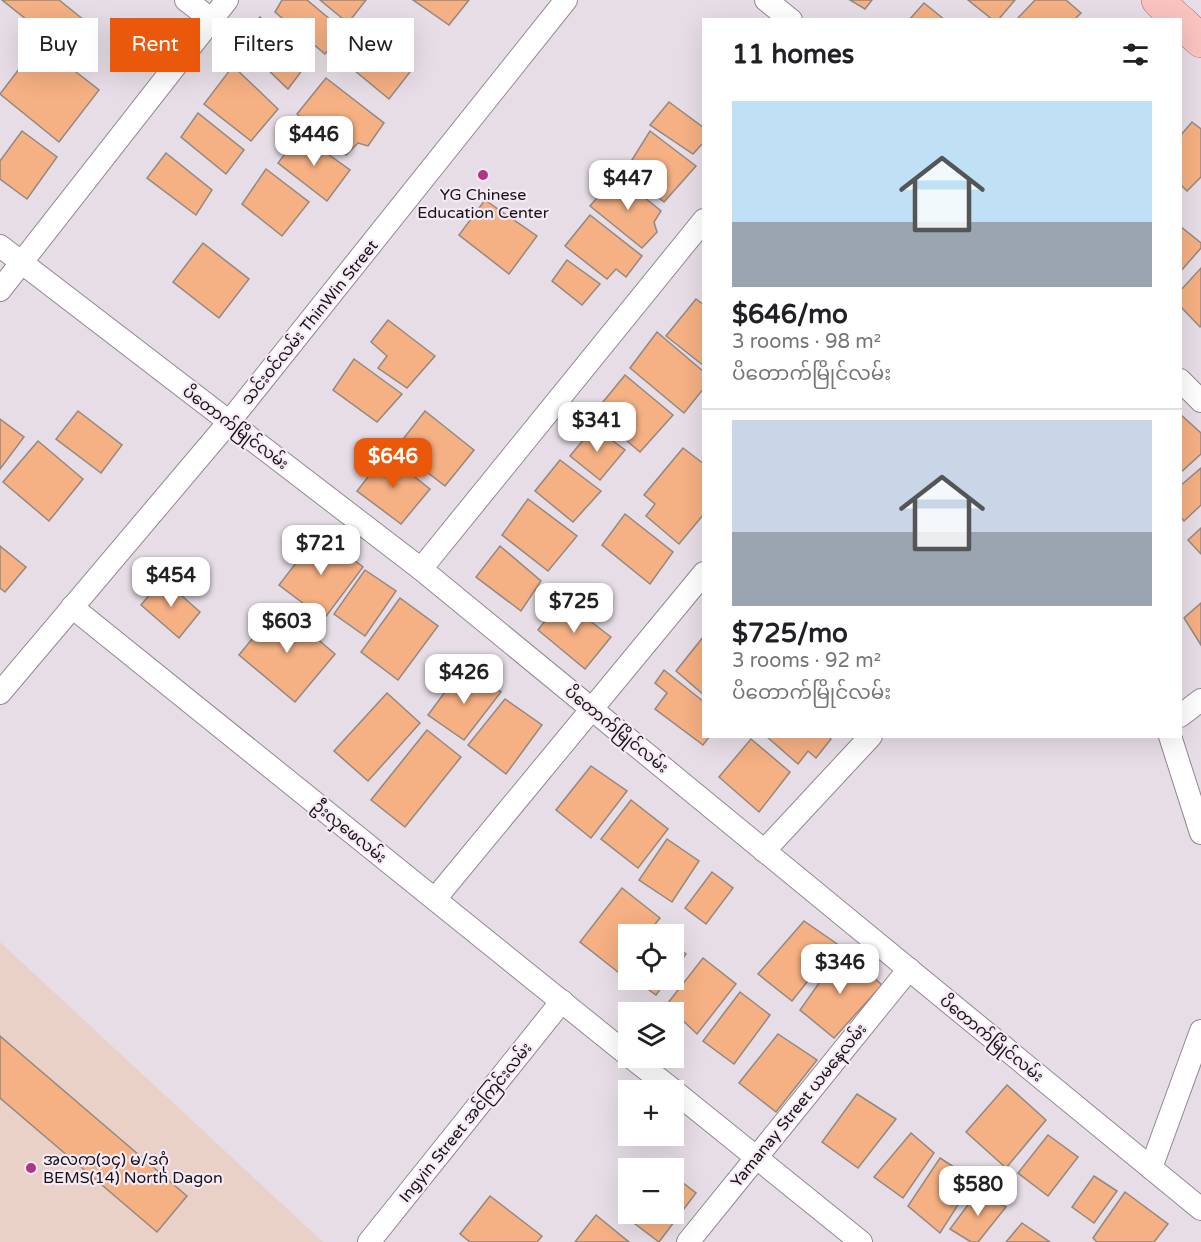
<!DOCTYPE html>
<meta charset="utf-8">
<style>
:root{--surface:#fff;--page:#f6f6f6;--text:#202124;--muted:#757577;--line:#e0e0e0;--accent:#ea580c}
body{margin:0;font-family:"Varela Round","Noto Sans Myanmar",sans-serif;background:var(--page);color:var(--text);height:100vh;display:flex;flex-direction:column;font-size:22px;white-space:nowrap}
*{box-sizing:border-box;margin:0}
p{font-size:20px;color:var(--muted)}
.icon{flex:none;width:33px;height:33px;fill:none;stroke:currentColor;stroke-width:2;stroke-linecap:round;stroke-linejoin:round}
.map{position:relative;flex:1;overflow:hidden}
.details{position:absolute;left:702px;top:18px;width:480px;height:720px;display:flex;flex-direction:column;background:var(--surface);border-radius:0px;box-shadow:0 6px 24px #0002}
.details>*{flex:none}
.hud{position:absolute;left:18px;top:18px;width:570px;height:54px;display:flex;gap:12px}
.fabs{position:absolute;left:618px;top:924px;display:grid;gap:12px}
.fabs a{display:grid;place-items:center;width:66px;height:66px;border-radius:0px;background:var(--surface);box-shadow:0 6px 24px #0002;font-size:30px}
.price{position:absolute;translate:-50% -51px;padding:0 14px;border-radius:12px;background:#fff;color:#222;font-size:20px;line-height:39px;filter:drop-shadow(0 2px 3px #0008)}
.price::after{content:'';position:absolute;left:50%;top:36px;width:18px;height:14px;margin-left:-9px;background:inherit;clip-path:polygon(0 0,100% 0,50% 100%)}
.price.active{background:var(--accent);color:#fff}
ul{padding:0;list-style:none}
li{display:grid;align-content:center;gap:12px;height:318px;padding:0 30px}
li+li{border-top:2px solid var(--line)}
li span{display:grid;place-items:center;height:186px;border-radius:0px;color:#555}
li>.icon{margin-inline-start:auto}
span .icon{width:108px;height:108px;fill:#fffc;stroke-width:1}
li b{font-size:26px}
h2{display:flex;justify-content:space-between;align-items:center;height:72px;padding:0 30px;font-size:26px}
.tag{padding:0 21px;border-radius:0px;background:var(--surface);box-shadow:0 6px 24px #0002;font-size:21px;line-height:54px}
.tag.active{background:var(--accent);color:#fff}
.map>svg:first-child{display:block}
</style>
<div class="map">
<svg width="1201" height="1242" viewBox="0 0 1201 1242">
<rect width="100%" height="100%" fill="#e7dde6"/>
<polygon fill="#e9d1c8" points="0,942 323,1242 0,1242"/>
<g fill="#f5b083" stroke="#938880" stroke-width="1.5">
<polygon points="2,0 59,0 84,20 62,48"/>
<polygon points="282,0 307,0 344,31 325,54 275,12"/>
<polygon points="320,0 366,0 348,23"/>
<polygon points="413,0 469,0 449,25"/>
<polygon points="850,0 872,0 865,9"/>
<polygon points="968,0 1015,0 998,20 993,20"/>
<polygon points="1035,0 1066,0 1081,13 1074,20 1016,20"/>
<polygon points="924,3 945,20 909,20"/>
<polygon points="260,17 306,65 288,89 239,42"/>
<polygon points="39,43 99,90 59,142 0,94"/>
<polygon points="371,43 410,72 389,99 354,70"/>
<polygon points="233,66 278,109 251,141 204,104"/>
<polygon points="326,78 384,123 368,146 358,143 346,155 297,114"/>
<polygon points="669,102 704,128 704,142 693,154 650,125"/>
<polygon points="198,113 244,150 226,174 181,137"/>
<polygon points="1192,122 1201,129 1201,177 1187,191 1180,184 1180,136"/>
<polygon points="22,131 57,157 27,199 0,179 0,161"/>
<polygon points="650,131 696,166 664,202 625,171"/>
<polygon points="300,134 350,170 327,201 278,163"/>
<polygon points="166,153 212,190 196,215 147,178"/>
<polygon points="266,169 309,202 282,236 242,204"/>
<polygon points="617,175 661,211 654,222 657,232 642,248 590,206"/>
<polygon points="485,200 537,236 509,274 459,235"/>
<polygon points="590,215 642,256 626,277 616,269 607,279 565,246"/>
<polygon points="1180,226 1201,243 1201,248 1180,272"/>
<polygon points="203,243 249,279 219,318 173,282"/>
<polygon points="567,260 600,284 582,305 552,281"/>
<polygon points="1201,268 1201,326 1200,327 1180,306 1180,291"/>
<polygon points="696,299 704,305 704,366 666,336"/>
<polygon points="388,320 435,356 407,388 378,368 387,356 371,342"/>
<polygon points="657,332 704,372 704,388 684,413 630,368"/>
<polygon points="354,359 402,394 377,422 333,390"/>
<polygon points="625,375 673,415 640,452 594,413"/>
<polygon points="78,411 122,445 101,473 56,439"/>
<polygon points="425,411 474,450 445,486 396,448"/>
<polygon points="1180,414 1201,433 1201,454 1180,473"/>
<polygon points="0,419 24,437 0,469"/>
<polygon points="594,427 625,450 600,480 570,456"/>
<polygon points="38,441 83,479 49,521 3,482"/>
<polygon points="683,448 704,464 704,514 679,544 646,516 655,504 644,495"/>
<polygon points="386,454 430,489 401,524 357,491"/>
<polygon points="560,460 601,491 573,522 535,491"/>
<polygon points="1201,468 1201,505 1184,521 1180,516 1180,486"/>
<polygon points="528,499 577,536 548,571 502,535"/>
<polygon points="625,514 673,552 650,584 602,545"/>
<polygon points="1201,528 1201,554 1188,540"/>
<polygon points="319,533 363,567 324,619 279,585"/>
<polygon points="0,546 26,567 5,592 0,588"/>
<polygon points="500,546 541,581 521,611 476,577"/>
<polygon points="365,570 396,591 365,636 334,614"/>
<polygon points="163,579 200,612 179,638 141,605"/>
<polygon points="400,598 438,626 398,680 361,652"/>
<polygon points="562,599 611,637 585,669 538,630"/>
<polygon points="1201,603 1201,645 1184,618"/>
<polygon points="279,606 335,654 295,702 239,655"/>
<polygon points="704,636 704,695 676,671"/>
<polygon points="664,670 704,702 704,736 710,736 703,745 655,709 667,693 655,683"/>
<polygon points="479,675 501,692 464,740 428,715 456,677 470,685"/>
<polygon points="387,693 420,723 368,781 334,751"/>
<polygon points="505,699 542,725 506,774 468,745"/>
<polygon points="427,730 461,757 405,827 371,800"/>
<polygon points="766,736 828,736 831,739 816,758 808,751 798,764"/>
<polygon points="751,739 790,772 759,812 719,777"/>
<polygon points="591,766 627,791 591,838 556,810"/>
<polygon points="631,800 668,829 638,868 601,839"/>
<polygon points="667,839 699,861 672,902 639,880"/>
<polygon points="712,872 733,888 706,924 685,908"/>
<polygon points="622,888 660,918 647,934 628,934 628,959 618,972 580,942"/>
<polygon points="804,921 837,944 792,1001 758,974"/>
<polygon points="674,945 686,954 674,971"/>
<polygon points="843,949 882,985 834,1038 800,1010"/>
<polygon points="703,958 736,984 697,1034 674,1012 664,1008"/>
<polygon points="635,980 667,980 656,995"/>
<polygon points="740,992 770,1015 734,1064 703,1041"/>
<polygon points="778,1034 817,1060 776,1112 739,1083"/>
<polygon points="0,1036 187,1196 157,1232 0,1098"/>
<polygon points="1007,1085 1046,1120 1006,1168 966,1132"/>
<polygon points="857,1094 896,1119 858,1168 822,1142"/>
<polygon points="911,1133 934,1153 903,1198 874,1177"/>
<polygon points="1048,1135 1078,1157 1048,1196 1018,1173"/>
<polygon points="940,1158 974,1180 940,1233 908,1206"/>
<polygon points="674,1176 696,1193 659,1242 622,1214 628,1205 628,1214 674,1214"/>
<polygon points="1094,1176 1117,1191 1094,1223 1072,1207"/>
<polygon points="979,1190 1006,1207 978,1242 971,1242 950,1229"/>
<polygon points="1125,1192 1168,1224 1154,1242 1097,1242 1093,1238"/>
<polygon points="490,1196 542,1236 537,1242 470,1242 460,1234"/>
<polygon points="596,1215 629,1242 575,1242"/>
<polygon points="1022,1223 1050,1242 1006,1242"/>
</g>
<g fill="none" stroke-linecap="round" stroke-linejoin="round">
<defs>
<g id="minor">
<polyline points="186,0 212,20"/>
<polyline points="766,0 791,20"/>
<polyline points="0,246 421,569 1201,1209"/>
<polyline points="0,290 227,0"/>
<polyline points="1180,380 1201,401"/>
<polyline points="421,569 704,220"/>
<polyline points="72,607 628,1055"/>
<polyline points="0,693 229,422 566,0"/>
<polyline points="1180,716 1201,700"/>
<polyline points="1170,736 1201,833"/>
<polyline points="764,851 871,736"/>
<polyline points="435,899 704,573"/>
<polyline points="632,1058 673,1090"/>
<polyline points="674,1091 861,1242"/>
<polyline points="1151,1168 1201,1031"/>
<polyline points="369,1242 562,1001"/>
<polyline points="688,1242 909,969"/>
</g>
<g id="primary">
<polyline points="1158,0 1178,20"/>
<polyline points="1180,21 1201,41"/>
</g>
</defs>
<use href="#minor" stroke="#928891" stroke-width="24"/>
<use href="#primary" stroke="#a86b68" stroke-width="34"/>
<use href="#minor" stroke="#fff" stroke-width="22"/>
<use href="#primary" stroke="#fac3bf" stroke-width="33"/>
</g>
<g fill="#af3589" stroke="#f5eaf4" stroke-width="2">
<circle cx="483" cy="175" r="6"/>
<circle cx="31" cy="1168" r="6"/>
</g>
<g text-anchor="middle" stroke-width="4.5" stroke-linejoin="round" paint-order="stroke">
<g font-size="16" fill="#151115" stroke="#f5eaf4">
<text x="483" y="200">YG Chinese<tspan x="483" dy="18">Education Center</tspan></text>
<text x="43" y="1165" text-anchor="start">အလက(၁၄) မ/ဒဂုံ<tspan x="43" dy="18">BEMS(14) North Dagon</tspan></text>
</g>
<g font-size="16" fill="#151115" stroke="#f5eaf4">
<text transform="translate(309 322) rotate(-51)" y="6">သင်းဝင်လမ်း ThinWin Street</text>
<text transform="translate(236 427) rotate(37)" y="6">ပိတောက်မြိုင်လမ်း</text>
<text transform="translate(617 729) rotate(39)" y="6">ပိတောက်မြိုင်လမ်း</text>
<text transform="translate(350 831) rotate(39)" y="6">ဦးလှဖေလမ်း</text>
<text transform="translate(992 1038) rotate(39)" y="6">ပိတောက်မြိုင်လမ်း</text>
<text transform="translate(798 1105) rotate(-51)" y="6">Yamanay Street ယမနေလမ်း</text>
<text transform="translate(465 1122) rotate(-51)" y="6">Ingyin Street အင်ကြင်းလမ်း</text>
</g>
</g>
</svg>
<div class="fabs">
<a><svg class="icon" aria-label="locate" viewBox="0 0 24 24"><circle cx="12" cy="12" r="6"/><path d="M12 2v4M12 18v4M2 12h4M18 12h4"/></svg></a>
<a><svg class="icon" aria-label="layers" viewBox="0 0 24 24"><path d="M12 4l9 5-9 5-9-5zM3 14l9 5 9-5"/></svg></a>
<a>+</a>
<a>−</a>
</div>
<b class="price" style="left:314px;top:167px">$446</b>
<b class="price" style="left:628px;top:211px">$447</b>
<b class="price" style="left:597px;top:453px">$341</b>
<b class="price active" style="left:393px;top:489px">$646</b>
<b class="price" style="left:321px;top:576px">$721</b>
<b class="price" style="left:171px;top:608px">$454</b>
<b class="price" style="left:574px;top:634px">$725</b>
<b class="price" style="left:287px;top:654px">$603</b>
<b class="price" style="left:464px;top:705px">$426</b>
<b class="price" style="left:840px;top:995px">$346</b>
<b class="price" style="left:978px;top:1217px">$580</b>
<div class="hud">
<a class="tag">Buy</a>
<a class="tag active">Rent</a>
<a class="tag">Filters</a>
<a class="tag">New</a>
</div>
<section class="details">
<h2>11 homes<svg class="icon" aria-label="filters" viewBox="0 0 24 24"><path d="M4 7h16M4 17h16"/><circle cx="9" cy="7" r="2"/><circle cx="15" cy="17" r="2"/></svg></h2>
<ul>
<li><span style="background:linear-gradient(#bfe0f5 65%,#9aa5b1 0)"><svg class="icon" aria-label="home" viewBox="0 0 24 24"><path d="M3 11l9-7 9 7M6 9v11h12V9"/></svg></span><div><b>$646/mo</b><p>3 rooms · 98 m²</p><p>ပိတောက်မြိုင်လမ်း</p></div></li>
<li><span style="background:linear-gradient(#c9d6e8 60%,#9aa5b1 0)"><svg class="icon" aria-label="home" viewBox="0 0 24 24"><path d="M3 11l9-7 9 7M6 9v11h12V9"/></svg></span><div><b>$725/mo</b><p>3 rooms · 92 m²</p><p>ပိတောက်မြိုင်လမ်း</p></div></li>
</ul>
</section>
</div>
